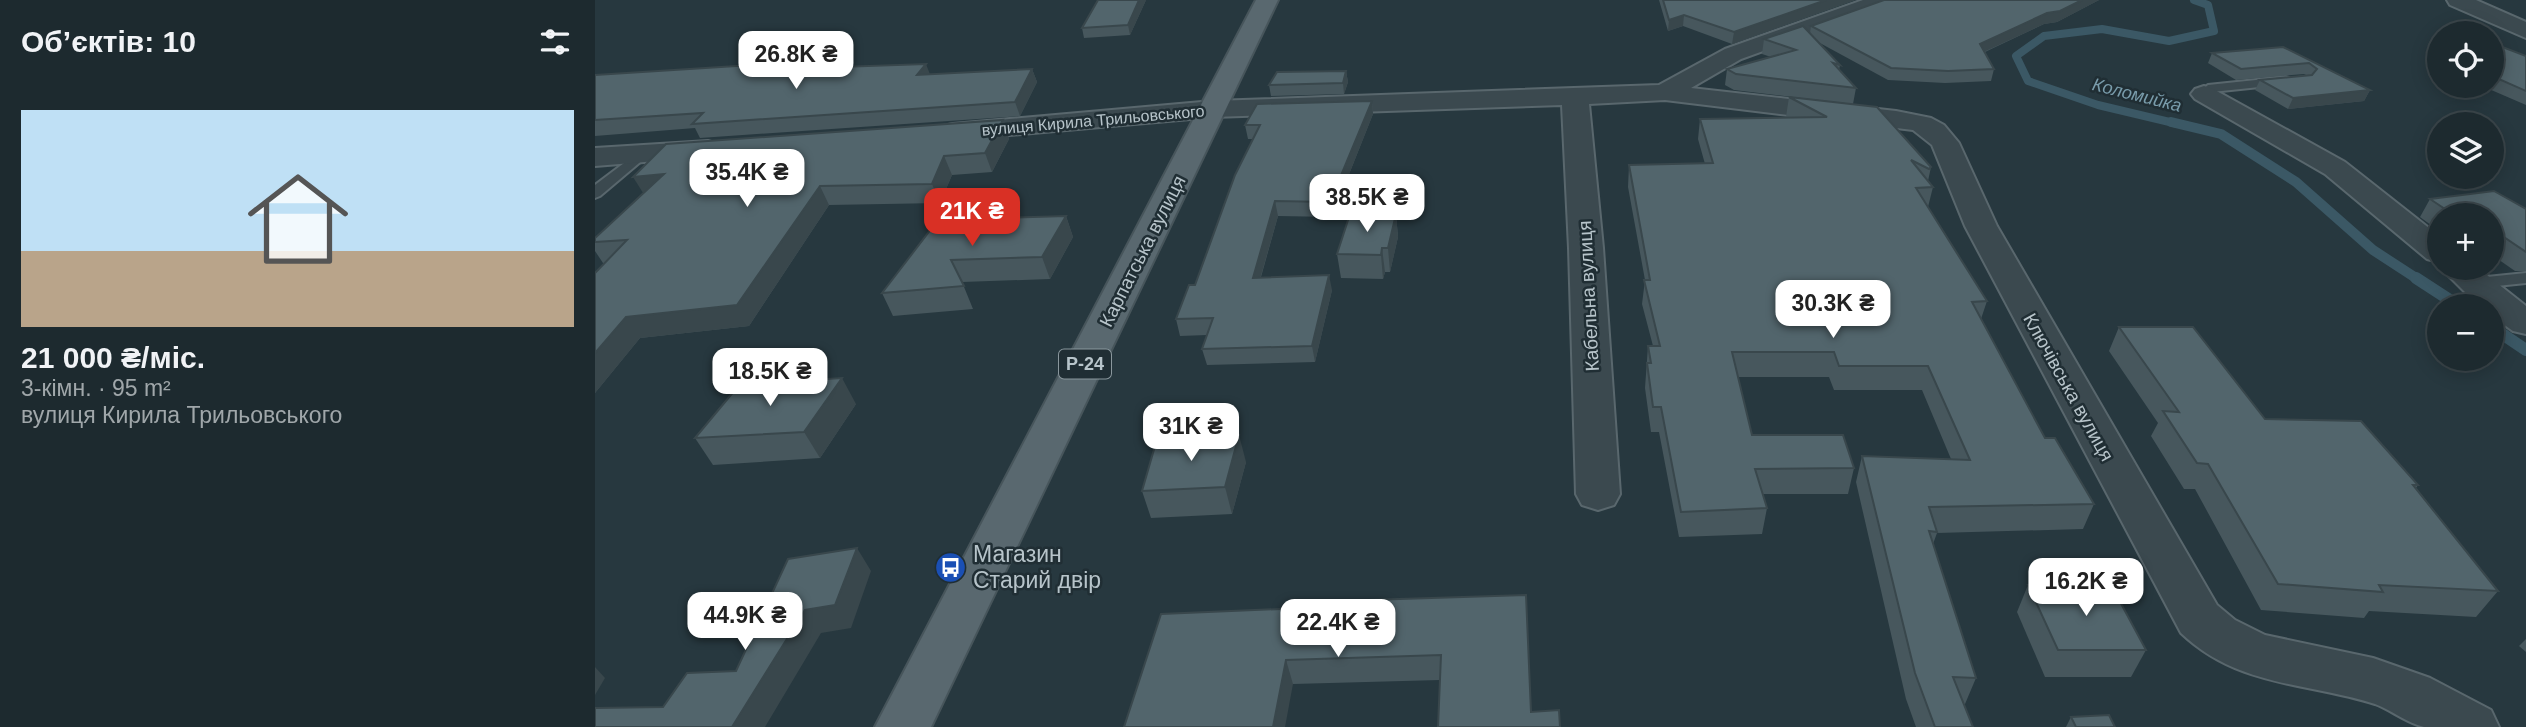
<!DOCTYPE html>
<html lang="uk">
<meta charset="utf-8">
<style>
:root{--surface:#1d2a2f;--page:#2a363b;--text:#f1f3f6;--muted:#a0a7aa;--line:#3b464b;--accent:#d93025}
body{margin:0;font-family:Helvetica,sans-serif;background:var(--page);color:var(--text);height:100vh;display:flex;flex-direction:column;font-size:26px;white-space:nowrap}
*{box-sizing:border-box;margin:0}
p{font-size:23px;color:var(--muted)}
.icon{flex:none;width:38px;height:38px;fill:none;stroke:currentColor;stroke-width:2;stroke-linecap:round;stroke-linejoin:round}
.map{position:relative;flex:1;overflow:hidden}
.panel{display:flex;flex-direction:column;background:var(--surface);width:595px}
.panel>*{flex:none}
.controls{position:absolute;left:1832px;top:21px;display:grid;gap:14px}
.controls a{display:grid;place-items:center;width:77px;height:77px;border-radius:50%;background:var(--surface);box-shadow:0 4px 18px #0003,0 0 0 2px var(--line);font-size:35px}
.price{position:absolute;translate:-50% -60px;padding:0 16px;border-radius:14px;background:#fff;color:#222;font-size:23px;line-height:46px;filter:drop-shadow(0 2px 4px #0008)}
.price::after{content:'';position:absolute;left:50%;top:42px;width:21px;height:16px;margin-left:-10px;background:inherit;clip-path:polygon(0 0,100% 0,50% 100%)}
.price.active{background:var(--accent);color:#fff}
ul{padding:0;list-style:none}
li{display:grid;align-content:center;gap:14px;height:371px;padding:0 21px}
li+li{border-top:2px solid var(--line)}
li span{display:grid;place-items:center;height:217px;border-radius:0px;color:#555}
li>.icon{margin-inline-start:auto}
span .icon{width:126px;height:126px;fill:#fffc;stroke-width:1}
li b{font-size:30px}
h2{display:flex;justify-content:space-between;align-items:center;height:84px;padding:0 21px;font-size:30px}
main{display:flex;flex:1;min-height:0}
.map>svg:first-child{display:block}
</style>
<main>
<section class="panel">
<h2>Об’єктів: 10<svg class="icon" aria-label="filters" viewBox="0 0 24 24"><path d="M4 7h16M4 17h16"/><circle cx="9" cy="7" r="2"/><circle cx="15" cy="17" r="2"/></svg></h2>
<ul>
<li><span style="background:linear-gradient(#bfe0f5 65%,#b9a48a 0)"><svg class="icon" aria-label="home" viewBox="0 0 24 24"><path d="M3 11l9-7 9 7M6 9v11h12V9"/></svg></span><div><b>21 000 ₴/міс.</b><p>3-кімн. · 95 m²</p><p>вулиця Кирила Трильовського</p></div></li>
</ul>
</section>
<div class="map">
<svg width="1931" height="727" viewBox="0 0 1931 727">
<rect width="100%" height="100%" fill="#27383f"/>
<g fill="none" stroke-linecap="round" stroke-linejoin="round">
<polyline stroke="#3b5865" stroke-width="8" points="1583,124 1503,105 1433,81 1421,56 1449,36 1507,29 1574,41 1619,31 1613,5 1599,0"/>
<polyline stroke="#3b5865" stroke-width="10" points="1576,122 1626,134 1701,182 1778,250 1824,280"/>
<g stroke="#3b5865" stroke-width="12">
<polyline points="1821,278 1864,306"/>
<polyline points="1897,327 1931,350"/>
</g>
<defs>
<g id="lane">
<polygon points="1690,77 1694,78 1694,84 1617,92 1609,98 1603,94 1613,85"/>
<polygon points="45,151 52,155 50,158 5,196 0,198 0,185"/>
<polygon points="1931,273 1931,283 1882,288 1873,283 1882,278"/>
</g>
<g id="street">
<path d="M1268,0H1299L1296,5L1146,59L1096,88L1301,111L1336,118L1349,125L1364,143L1402,226L1622,605L1640,620L1670,635L1778,658L1835,678L1896,710L1904,727C1884,727 1846,727 1829,727C1812,723 1796,710 1780,704C1710,682 1643,687 1586,633L1370,226L1337,145L1318,130L1070,100L994,104L1008,248L1025,494L1019,505L1003,510L987,505L981,494L974,248L967,105L618,117L358,140L348,138L344,132L348,126L358,124L618,101L1064,85L1130,49Z"/>
<polygon points="1852,0 1881,0 1931,22 1931,38 1855,5"/>
<polygon points="1609,86 1618,89 1750,162 1844,236 1844,262 1832,259 1730,174 1600,99 1596,94 1600,89"/>
<polygon points="113,141 123,144 127,150 123,156 0,166 0,148"/>
<polygon points="1846,268 1883,268 1931,306 1931,334 1918,331 1897,316 1897,306 1884,306"/>
</g>
<polygon id="primary" points="661,0 683,0 336,727 280,727"/>
</defs>
<use href="#lane" stroke="#59676d" stroke-width="4"/>
<use href="#street" stroke="#59676d" stroke-width="4"/>
<use href="#primary" stroke="#47555b" stroke-width="4"/>
<use href="#lane" fill="#3b494f" fill-rule="evenodd"/>
<use href="#street" fill="#3b494f" fill-rule="evenodd"/>
<use href="#primary" fill="#59686f" fill-rule="evenodd"/>
</g>
<g fill="#47575d">
<polygon points="551,0 535,35 489,38 487,28"/>
<polygon points="1064,0 1260,0 1137,44 1088,26 1073,31"/>
<polygon points="1289,0 1504,0 1462,22 1449,24 1390,52 1399,69 1396,81 1350,83 1293,80 1223,42 1245,65 1244,70 1261,88 1258,104 1139,90 1130,85 1132,69 1176,57 1167,54 1169,39 1215,33 1216,26"/>
<polygon points="1844,41 1844,67 1835,63"/>
<polygon points="1897,43 1931,56 1931,105 1887,86 1897,86"/>
<polygon points="1688,47 1775,90 1769,101 1693,109 1660,90 1665,80 1711,75 1709,74 1641,80 1613,63 1617,53"/>
<polygon points="254,66 335,75 437,69 442,82 425,116 105,138 100,128 0,136 0,75"/>
<polygon points="751,71 753,82 749,94 676,96 674,85"/>
<polygon points="1194,97 1336,167 1333,181 1338,187 1333,207 1392,301 1386,319 1450,438 1499,504 1488,529 1342,533 1338,544 1381,678 1370,704 1369,704 1378,727 1321,727 1311,699 1261,482 1267,456 1356,459 1327,390 1239,390 1234,377 1143,377 1157,435 1259,468 1253,494 1167,494 1172,508 1167,534 1084,537 1064,432 1056,432 1050,388 1053,346 1058,346 1047,304 1050,280 1033,187 1034,165 1110,164 1103,139 1105,119 1191,117"/>
<polygon points="777,101 778,114 737,217 683,216 666,277 737,290 720,362 612,365 607,349 612,335 585,336 581,319 600,285 658,139 653,139 650,125"/>
<polygon points="408,120 414,139 397,172 357,175 345,203 234,205 154,326 45,338 0,393 0,273 10,263 8,263 0,251 0,238"/>
<polygon points="1835,199 1931,209 1931,271 1920,271 1897,255 1897,215 1844,215 1844,231 1825,217"/>
<polygon points="801,214 803,237 795,272 790,272 788,279 746,278 742,254"/>
<polygon points="471,216 478,237 455,279 367,282 378,309 298,316 287,293 343,220"/>
<polygon points="1524,327 1670,419 1823,485 1821,488 1903,591 1881,617 1774,611 1769,618 1666,610 1600,489 1589,489 1556,436 1563,423 1514,351"/>
<polygon points="261,404 225,458 118,465 100,438"/>
<polygon points="651,462 637,514 556,518 547,491"/>
<polygon points="1433,585 1551,650 1536,677 1450,677 1422,612"/>
<polygon points="931,595 936,712 845,680 698,684 529,727 709,608"/>
<polygon points="1931,639 1931,652 1924,646"/>
<polygon points="1476,717 1520,727 1471,727"/>
</g>
<g fill="#39474c">
<polygon points="544,0 551,0 535,35 533,25"/>
<polygon points="1231,0 1260,0 1137,44 1139,32"/>
<polygon points="1487,0 1504,0 1462,22 1449,24 1382,55 1385,44 1452,13"/>
<polygon points="1089,15 1088,26 1073,31 1074,20"/>
<polygon points="251,59 257,73 245,67"/>
<polygon points="331,64 336,77 322,75"/>
<polygon points="437,69 442,82 425,116 420,102"/>
<polygon points="751,71 753,82 749,94 748,83"/>
<polygon points="1775,90 1769,101 1693,109 1698,98"/>
<polygon points="777,101 778,114 737,217 735,202"/>
<polygon points="408,120 414,139 397,172 390,153"/>
<polygon points="349,156 357,175 345,203 337,184"/>
<polygon points="69,174 50,196 38,177"/>
<polygon points="225,186 234,205 154,326 45,338 0,393 0,353 31,317"/>
<polygon points="680,201 683,216 661,293 658,278"/>
<polygon points="801,214 803,237 795,272 793,248"/>
<polygon points="471,216 478,237 455,279 447,257"/>
<polygon points="787,248 790,272 788,279 786,255"/>
<polygon points="734,275 737,290 720,362 717,346"/>
<polygon points="247,378 261,404 225,458 209,432"/>
<polygon points="644,435 651,462 637,514 630,487"/>
<polygon points="262,548 276,571 256,628 226,633 170,727 137,727 210,610"/>
<polygon points="691,660 698,684 690,727 678,727"/>
<polygon points="0,667 10,678 0,695"/>
</g>
<g fill="#52656c" stroke="#39474c" stroke-width="2">
<polygon points="503,0 544,0 533,25 487,28"/>
<polygon points="1068,0 1231,0 1139,32 1089,15 1074,20"/>
<polygon points="1289,0 1487,0 1465,11 1452,13 1385,44 1399,69 1353,71 1296,68 1216,26"/>
<polygon points="1852,25 1873,33 1849,33"/>
<polygon points="1208,26 1245,65 1238,63 1261,88 1141,74 1132,69 1201,50 1169,39"/>
<polygon points="1897,43 1931,56 1931,91 1897,76"/>
<polygon points="1844,44 1844,54 1841,52"/>
<polygon points="1688,47 1775,90 1698,98 1665,80 1717,75 1722,69 1714,63 1646,69 1617,53"/>
<polygon points="251,59 245,67 331,64 322,75 437,69 420,102 97,124 108,113 0,120 0,75"/>
<polygon points="751,71 748,83 674,85 682,72"/>
<polygon points="1194,97 1282,107 1336,167 1334,169 1316,160 1338,187 1321,188 1392,301 1377,302 1450,438 1460,438 1499,504 1334,507 1342,532 1334,531 1381,678 1358,677 1378,727 1340,727 1320,673 1267,456 1375,460 1333,366 1244,366 1239,352 1137,352 1157,435 1248,435 1259,468 1160,469 1172,508 1086,512 1066,407 1058,407 1052,363 1056,363 1053,346 1065,346 1049,280 1055,280 1034,165 1118,163 1105,119 1232,117"/>
<polygon points="777,101 735,202 680,201 658,278 734,275 717,346 607,349 618,318 581,319 594,285 600,285 640,175 665,125 650,125 662,104"/>
<polygon points="408,120 390,153 349,156 337,184 225,186 142,305 31,317 0,353 0,273 32,240 0,242 0,238 69,174 38,177 71,144"/>
<polygon points="1899,191 1931,209 1931,252 1897,229 1897,215 1859,215 1835,199"/>
<polygon points="755,214 801,214 793,248 787,248 786,255 742,254"/>
<polygon points="471,216 447,257 356,260 369,286 287,293 343,220"/>
<polygon points="1524,327 1598,327 1670,419 1766,421 1823,485 1818,485 1903,591 1784,585 1788,592 1683,584 1613,464 1602,463 1568,411 1584,412"/>
<polygon points="247,378 209,432 100,438 145,384"/>
<polygon points="644,435 630,487 547,491 560,446 574,439"/>
<polygon points="262,548 240,605 210,610 137,727 0,727 0,708 68,707 92,673 141,671 193,559"/>
<polygon points="1433,585 1516,585 1551,650 1463,650"/>
<polygon points="931,595 936,712 964,710 965,727 843,727 846,655 691,660 678,727 529,727 566,614 709,608 710,602"/>
<polygon points="1514,715 1520,727 1481,727 1476,717"/>
</g>
<defs>
<symbol id="bus-disc" viewBox="-11 -11 22 22"><circle r="9.5" fill="#1a4fb4" stroke="#202e34"/><path d="M-5-6H5V4H4V6H2V4H-2V6H-4V4H-5ZM-3.5-4V0h7V-4ZM-3.5 1.2v1.5H-2V1.2ZM2 1.2v1.5H3.5V1.2Z" fill="#fff"/></symbol>
</defs>
<g fill-rule="evenodd">
<use href="#bus-disc" x="338" y="550" width="35" height="35"/>
</g>
<g text-anchor="middle" stroke-width="5" stroke-linejoin="round" paint-order="stroke">
<g font-size="16" fill="#b7c4ca" stroke="#202e34">
<text transform="translate(498 120) rotate(-5)" y="6">вулиця Кирила Трильовського</text>
</g>
<g font-size="18" font-style="italic" fill="#799cab" stroke="#202e34">
<text transform="translate(1542 95) rotate(14)" y="6">Коломийка</text>
</g>
<rect fill="#202e34" stroke="#8a979d" stroke-width="2" x="464" y="349.5" width="52" height="29" rx="5"/>
<g font-size="18" font-weight="bold" fill="#b7c4ca">
<text x="490" y="370">Р-24</text>
</g>
<g font-size="19" fill="#b7c4ca" stroke="#202e34">
<text transform="translate(547 251) rotate(-63)" y="7">Карпатська вулиця</text>
<text transform="translate(993 296) rotate(-93)" y="7">Кабельна вулиця</text>
<text transform="translate(1474 387) rotate(61)" y="7">Ключівська вулиця</text>
</g>
<g font-size="23" fill="#b7c4ca" stroke="#202e34" text-anchor="start">
<text x="378" y="562">Магазин<tspan x="378" dy="26">Старий двір</tspan></text>
</g>
</g>
</svg>
<div class="controls">
<a><svg class="icon" aria-label="locate" viewBox="0 0 24 24"><circle cx="12" cy="12" r="6"/><path d="M12 2v4M12 18v4M2 12h4M18 12h4"/></svg></a>
<a><svg class="icon" aria-label="layers" viewBox="0 0 24 24"><path d="M12 4l9 5-9 5-9-5zM3 14l9 5 9-5"/></svg></a>
<a>+</a>
<a>−</a>
</div>
<b class="price" style="left:201px;top:91px">26.8K ₴</b>
<b class="price" style="left:152px;top:209px">35.4K ₴</b>
<b class="price" style="left:772px;top:234px">38.5K ₴</b>
<b class="price active" style="left:377px;top:248px">21K ₴</b>
<b class="price" style="left:1238px;top:340px">30.3K ₴</b>
<b class="price" style="left:175px;top:408px">18.5K ₴</b>
<b class="price" style="left:596px;top:463px">31K ₴</b>
<b class="price" style="left:1491px;top:618px">16.2K ₴</b>
<b class="price" style="left:150px;top:652px">44.9K ₴</b>
<b class="price" style="left:743px;top:659px">22.4K ₴</b>
</div>
</main>
